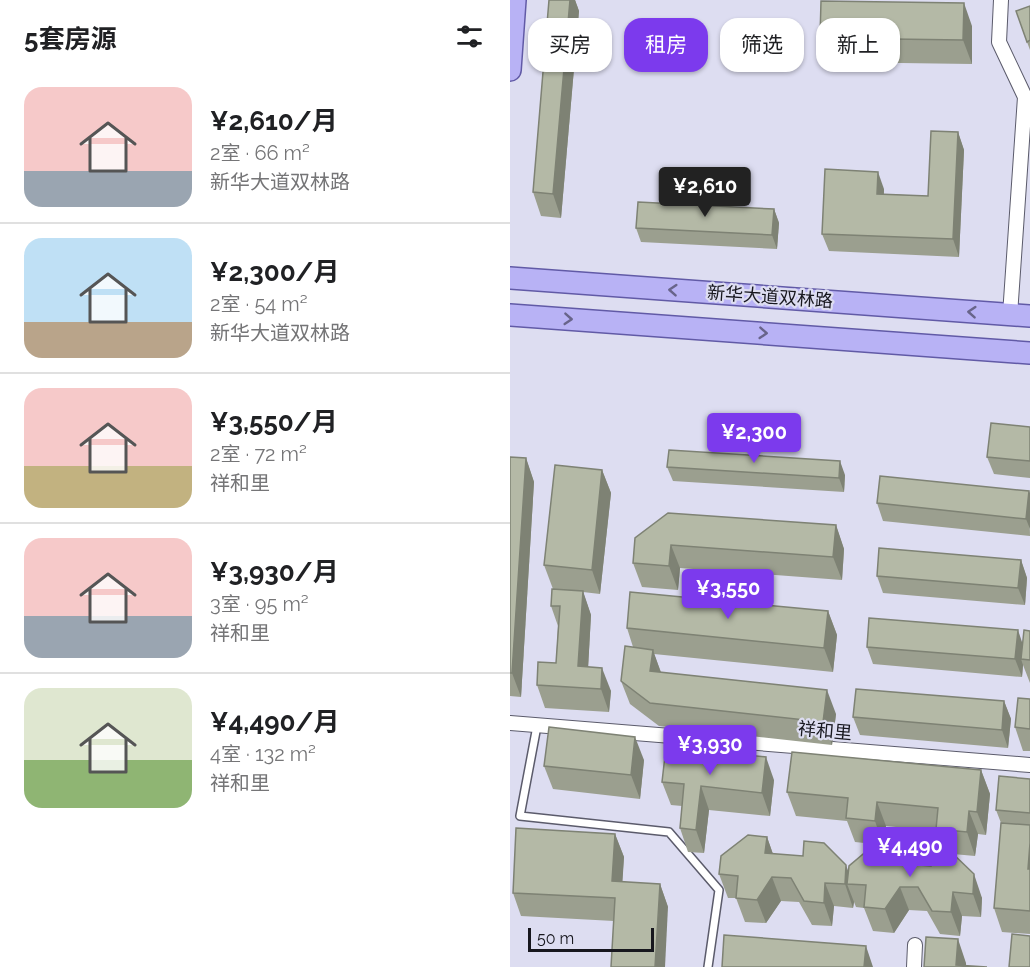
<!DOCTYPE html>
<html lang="zh">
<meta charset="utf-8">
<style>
:root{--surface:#fff;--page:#f2f2f2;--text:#202124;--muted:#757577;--line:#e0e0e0;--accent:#7c3aed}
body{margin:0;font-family:Raleway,"Noto Sans SC",sans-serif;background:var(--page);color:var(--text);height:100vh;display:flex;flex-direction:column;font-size:22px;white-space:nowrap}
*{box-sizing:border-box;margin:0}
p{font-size:20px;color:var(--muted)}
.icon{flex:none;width:33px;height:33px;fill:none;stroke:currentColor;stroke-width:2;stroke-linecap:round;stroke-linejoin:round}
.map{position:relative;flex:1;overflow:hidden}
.side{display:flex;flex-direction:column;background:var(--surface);width:510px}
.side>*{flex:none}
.hud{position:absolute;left:18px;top:18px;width:411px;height:54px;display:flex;gap:12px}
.scale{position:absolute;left:18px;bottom:15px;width:126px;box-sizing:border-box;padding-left:6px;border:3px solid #17171e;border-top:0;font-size:16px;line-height:21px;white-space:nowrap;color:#17171e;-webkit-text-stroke:4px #ddddf1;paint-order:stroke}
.price{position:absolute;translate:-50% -51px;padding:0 14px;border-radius:6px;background:var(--accent);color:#fff;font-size:20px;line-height:39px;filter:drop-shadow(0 2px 3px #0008)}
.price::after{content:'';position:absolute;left:50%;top:36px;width:18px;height:14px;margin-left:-9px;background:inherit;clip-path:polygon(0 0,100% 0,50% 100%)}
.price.on{background:#222;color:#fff}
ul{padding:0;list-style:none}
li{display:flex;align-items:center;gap:18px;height:150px;padding:0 24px}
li+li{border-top:2px solid var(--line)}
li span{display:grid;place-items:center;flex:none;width:168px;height:120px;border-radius:18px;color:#555}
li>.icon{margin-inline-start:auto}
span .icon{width:72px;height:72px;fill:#fffc;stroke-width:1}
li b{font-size:26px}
h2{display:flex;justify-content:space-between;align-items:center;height:72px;padding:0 24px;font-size:26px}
.chip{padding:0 21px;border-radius:18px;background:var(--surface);box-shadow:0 2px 4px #0004;font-size:21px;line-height:54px}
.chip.on{background:var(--accent);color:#fff}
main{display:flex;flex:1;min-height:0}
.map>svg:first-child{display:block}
</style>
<main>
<section class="side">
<h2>5套房源<svg class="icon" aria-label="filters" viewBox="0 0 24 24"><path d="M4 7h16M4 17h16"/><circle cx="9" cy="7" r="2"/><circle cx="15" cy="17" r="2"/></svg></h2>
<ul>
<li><span style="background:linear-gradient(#f6c9c9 70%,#9aa5b1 0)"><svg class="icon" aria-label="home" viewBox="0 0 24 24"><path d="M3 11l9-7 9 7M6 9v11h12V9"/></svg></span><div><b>¥2,610/月</b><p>2室 · 66 m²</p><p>新华大道双林路</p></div></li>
<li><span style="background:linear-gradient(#bfe0f5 70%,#b9a48a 0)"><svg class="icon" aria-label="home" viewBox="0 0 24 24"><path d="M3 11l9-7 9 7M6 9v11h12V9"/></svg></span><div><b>¥2,300/月</b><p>2室 · 54 m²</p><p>新华大道双林路</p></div></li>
<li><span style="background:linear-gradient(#f6c9c9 65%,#c2b280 0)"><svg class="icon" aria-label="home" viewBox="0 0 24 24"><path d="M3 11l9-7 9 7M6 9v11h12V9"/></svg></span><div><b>¥3,550/月</b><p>2室 · 72 m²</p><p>祥和里</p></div></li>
<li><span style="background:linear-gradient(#f6c9c9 65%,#9aa5b1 0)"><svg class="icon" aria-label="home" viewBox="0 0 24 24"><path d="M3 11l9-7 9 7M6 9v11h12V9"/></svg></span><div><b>¥3,930/月</b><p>3室 · 95 m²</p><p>祥和里</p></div></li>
<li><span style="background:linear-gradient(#dfe7d0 60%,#8fb573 0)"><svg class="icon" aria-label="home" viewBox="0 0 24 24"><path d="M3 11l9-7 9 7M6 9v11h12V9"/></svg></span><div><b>¥4,490/月</b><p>4室 · 132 m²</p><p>祥和里</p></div></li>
</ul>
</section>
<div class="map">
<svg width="520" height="967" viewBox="0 0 520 967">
<rect width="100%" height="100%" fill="#ddddf1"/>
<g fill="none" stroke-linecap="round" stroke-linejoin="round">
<defs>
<polyline id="lane" points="27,726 10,816 159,832 209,890 198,967"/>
<g id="street">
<polyline points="491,0 489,42 515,97 500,315"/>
<polyline points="0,723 520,765"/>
<polyline points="404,967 405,945"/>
</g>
<g id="primary">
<polyline points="0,70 5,0"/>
<polyline points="0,278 520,316"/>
<polyline points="0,315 520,353"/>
</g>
</defs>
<use href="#lane" stroke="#5b5b6b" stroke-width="10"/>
<use href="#street" stroke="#5b5b6b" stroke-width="16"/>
<use href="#primary" stroke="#615aa6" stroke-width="24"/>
<use href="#lane" stroke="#fff" stroke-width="7"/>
<use href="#street" stroke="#fff" stroke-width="14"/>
<use href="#primary" stroke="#b8b2f5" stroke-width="21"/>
</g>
<g fill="#9b9f8f">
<polygon points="39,0 65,0 69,11 51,218 31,216 23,192"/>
<polygon points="520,6 520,50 517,42"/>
<polygon points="462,26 462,64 319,62 310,38"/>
<polygon points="448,132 454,150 449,257 319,251 312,234 374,189 374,194 418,196"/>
<polygon points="264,209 269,223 267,249 131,242 126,228"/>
<polygon points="520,427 520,478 484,474 477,457"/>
<polygon points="0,457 16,458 24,482 11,697 0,696"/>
<polygon points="157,467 335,475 334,492 163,481"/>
<polygon points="92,470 101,493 90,594 73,592 81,615 78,667 101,691 99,712 35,708 27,685 46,663 48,626 41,606 55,590 43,589 34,565"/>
<polygon points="519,491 520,536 373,521 367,503"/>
<polygon points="326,525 334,549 332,580 170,568 168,590 132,587 123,563 125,538"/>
<polygon points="511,560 517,578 515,605 373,593 367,576"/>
<polygon points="318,611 327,635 323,672 144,654 151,672 326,714 322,745 149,726 120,704 111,681 123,647 117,628"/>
<polygon points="520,631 520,683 513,665 512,677 363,664 357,647 513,644"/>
<polygon points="520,699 520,751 513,751 505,727"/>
<polygon points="494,701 501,719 498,748 350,735 343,717"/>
<polygon points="134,760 130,799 43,789 34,766"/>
<polygon points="471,770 480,794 476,835 468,834 465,856 443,854 472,898 471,917 452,916 450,936 430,934 417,911 399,910 384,933 363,931 354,908 346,907 344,902 343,908 324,906 322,926 302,925 289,902 271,901 256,923 235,922 226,898 218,898 209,874 257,837 263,854 338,871 385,846 391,863 421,866 434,851 426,831 376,826 373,845 345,842 337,821 286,816 277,792"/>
<polygon points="520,779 520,934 492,932 484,908 491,823 486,810"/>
<polygon points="264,780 260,816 199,810 194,853 178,852 170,828 172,806 161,805 152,782"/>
<polygon points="105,834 114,857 112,882 150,884 158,907 104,921 11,916 3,893"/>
</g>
<g fill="#7e8274">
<polygon points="60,0 65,0 69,11 51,218 43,194"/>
<polygon points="454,3 462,26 462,64 453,40"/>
<polygon points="448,132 454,150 449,257 443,239"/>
<polygon points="368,172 374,189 373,211 367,194"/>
<polygon points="264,209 269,223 267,249 262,235"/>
<polygon points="16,458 24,482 11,697 2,673"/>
<polygon points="330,461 335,475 334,492 329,478"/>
<polygon points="92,470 101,493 90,594 82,570"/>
<polygon points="519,491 520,493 520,529 516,519"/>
<polygon points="326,525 334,549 332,580 323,557"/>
<polygon points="161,545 170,568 168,590 159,566"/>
<polygon points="511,560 517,578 515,605 508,588"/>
<polygon points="73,591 81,615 77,688 68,666"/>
<polygon points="318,611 327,635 323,672 314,648"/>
<polygon points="508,630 514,648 511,659 513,665 512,677 505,659"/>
<polygon points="143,650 151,673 140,671"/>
<polygon points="92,668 101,691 99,712 91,689"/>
<polygon points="317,690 326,714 322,745 313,722"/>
<polygon points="494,701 501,719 498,748 492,730"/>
<polygon points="125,737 134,760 130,799 121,775"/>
<polygon points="256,757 264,780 260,816 252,793"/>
<polygon points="471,770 480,794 476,835 467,812"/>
<polygon points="191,786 199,810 194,853 186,830"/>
<polygon points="367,802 376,826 373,845 365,821"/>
<polygon points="459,811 468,834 465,856 457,832"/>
<polygon points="105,834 114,857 111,905 102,881"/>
<polygon points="257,837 265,860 255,853"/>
<polygon points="520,843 520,875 518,869"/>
<polygon points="385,846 393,870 383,863"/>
<polygon points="336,865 343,884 337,884 344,902 343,908 335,884"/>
<polygon points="464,874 472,898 471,917 463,894"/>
<polygon points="262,877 271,901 256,923 247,900"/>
<polygon points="315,883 324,906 322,926 314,903"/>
<polygon points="150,884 158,907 155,967 145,967"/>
<polygon points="390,887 399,910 384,933 375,909"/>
<polygon points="443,892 452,916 450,936 441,912"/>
<polygon points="448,939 456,963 456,967 446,965"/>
<polygon points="356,946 363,967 354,967"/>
</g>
<g fill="#b4b9a6" stroke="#7e8274" stroke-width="1.5">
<polygon points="39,0 60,0 43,194 23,192"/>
<polygon points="311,1 454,3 453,40 310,38"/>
<polygon points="520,6 520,40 517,42 506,11"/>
<polygon points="421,131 448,132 443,239 312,234 315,169 368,172 367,194 418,196"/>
<polygon points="128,202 264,209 262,235 126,228"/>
<polygon points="481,423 520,427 520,461 477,457"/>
<polygon points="159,450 330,461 329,478 157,467"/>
<polygon points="0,457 16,458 2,673 0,673"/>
<polygon points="45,465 92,470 82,570 34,565"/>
<polygon points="370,476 519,491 516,519 367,503"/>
<polygon points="158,513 326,525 323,557 161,545 159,566 123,563 125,538"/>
<polygon points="369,548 511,560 508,588 367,576"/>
<polygon points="42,589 73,591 68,666 92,668 91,689 27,685 28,662 46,663 50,606 41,606"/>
<polygon points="120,592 318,611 314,648 117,628"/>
<polygon points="359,618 508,630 505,659 357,647"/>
<polygon points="514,630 520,631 520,660 511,659"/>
<polygon points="115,646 143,650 140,671 317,690 313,722 140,703 111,681"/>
<polygon points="346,689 494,701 492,730 343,717"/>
<polygon points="508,698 520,699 520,729 505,727"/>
<polygon points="39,727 125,737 121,775 34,766"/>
<polygon points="156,747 256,757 252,793 191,786 186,830 170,828 174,784 152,782"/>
<polygon points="282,752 471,770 467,812 459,811 457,832 426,829 428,808 367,802 365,821 336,818 338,798 277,792"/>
<polygon points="489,776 520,779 520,813 486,810"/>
<polygon points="491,823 520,825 520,843 518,869 520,869 520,911 484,908"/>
<polygon points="6,828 105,834 102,881 150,884 145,967 101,967 105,898 3,893"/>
<polygon points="238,835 257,837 255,853 293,856 294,841 314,843 336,865 335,884 315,883 314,903 294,901 281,878 262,877 247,900 226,898 228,876 209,874 211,856"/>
<polygon points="365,844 385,846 383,863 421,866 422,850 441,852 464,874 463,894 443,892 441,912 422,911 408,887 390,887 375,909 354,907 356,885 337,884 339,866"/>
<polygon points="502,934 520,936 520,967 499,967"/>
<polygon points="214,935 356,946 354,967 212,967"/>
<polygon points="416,937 448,939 446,965 477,967 414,967"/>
</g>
<defs><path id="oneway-chevron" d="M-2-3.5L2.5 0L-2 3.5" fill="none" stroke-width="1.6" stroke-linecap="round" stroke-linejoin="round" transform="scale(1.5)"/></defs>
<g stroke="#68648a">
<use href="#oneway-chevron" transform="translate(163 290) rotate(-176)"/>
<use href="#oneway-chevron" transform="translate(462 312) rotate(-176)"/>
<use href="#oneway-chevron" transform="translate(58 319) rotate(4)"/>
<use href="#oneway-chevron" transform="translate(253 333) rotate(4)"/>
</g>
<g text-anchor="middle" stroke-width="4.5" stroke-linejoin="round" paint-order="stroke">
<g font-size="18" fill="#17171e" stroke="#ddddf1">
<text transform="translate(260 297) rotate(4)" y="6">新华大道双林路</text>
<text transform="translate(315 731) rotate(5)" y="6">祥和里</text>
</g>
</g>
</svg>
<div class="scale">50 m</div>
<b class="price on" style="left:195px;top:218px">¥2,610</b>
<b class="price" style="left:244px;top:464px">¥2,300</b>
<b class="price" style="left:218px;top:620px">¥3,550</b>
<b class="price" style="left:200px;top:776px">¥3,930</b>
<b class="price" style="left:400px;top:878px">¥4,490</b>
<div class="hud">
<a class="chip">买房</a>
<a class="chip on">租房</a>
<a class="chip">筛选</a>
<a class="chip">新上</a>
</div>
</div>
</main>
